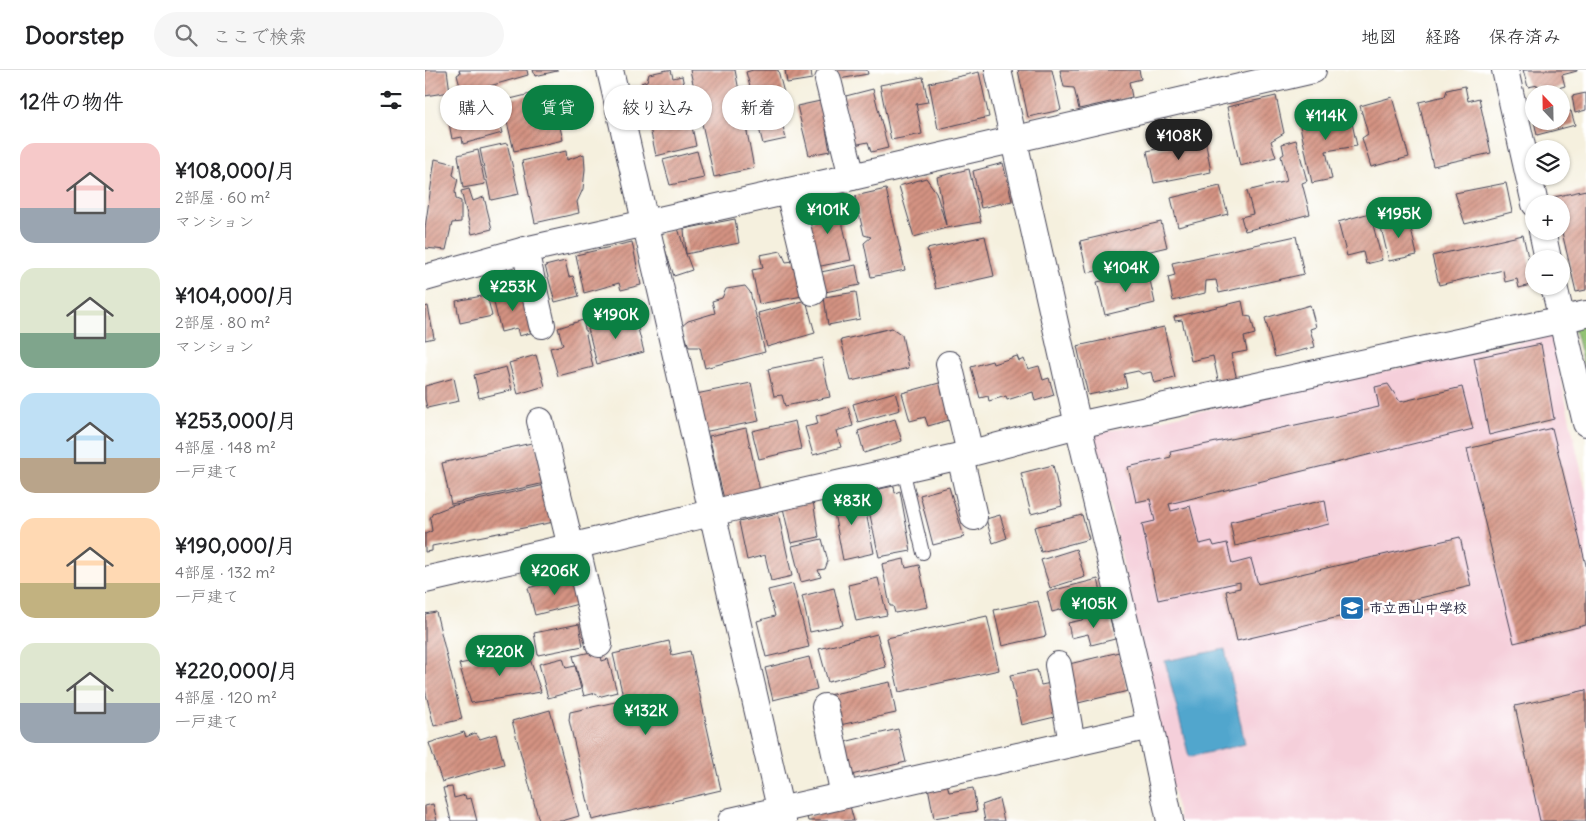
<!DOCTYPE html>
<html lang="ja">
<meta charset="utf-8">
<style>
:root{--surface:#fff;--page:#f6f6f6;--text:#202124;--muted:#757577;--line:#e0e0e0;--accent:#0b8043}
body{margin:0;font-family:Delius,"Klee One",sans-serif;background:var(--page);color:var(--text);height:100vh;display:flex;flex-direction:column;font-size:19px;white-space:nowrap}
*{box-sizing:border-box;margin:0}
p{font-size:16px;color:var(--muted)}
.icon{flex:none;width:28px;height:28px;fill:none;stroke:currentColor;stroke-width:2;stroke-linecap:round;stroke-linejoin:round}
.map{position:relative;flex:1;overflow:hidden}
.drawer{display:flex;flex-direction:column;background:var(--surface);width:425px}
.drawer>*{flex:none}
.hud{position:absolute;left:15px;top:15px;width:475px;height:45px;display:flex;gap:10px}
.needle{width:32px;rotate:338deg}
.fabs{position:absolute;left:1100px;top:15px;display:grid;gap:10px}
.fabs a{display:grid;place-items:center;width:45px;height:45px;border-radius:50%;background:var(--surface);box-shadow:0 1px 4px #0004;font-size:25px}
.price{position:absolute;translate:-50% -42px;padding:0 11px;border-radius:18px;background:var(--accent);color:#fff;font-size:16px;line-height:32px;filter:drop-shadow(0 1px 2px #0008)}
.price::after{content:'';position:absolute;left:50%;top:30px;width:15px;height:11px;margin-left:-8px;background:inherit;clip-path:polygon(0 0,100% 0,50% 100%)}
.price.selected{background:#222;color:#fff}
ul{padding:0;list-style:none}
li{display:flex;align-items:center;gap:15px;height:125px;padding:0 20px}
li span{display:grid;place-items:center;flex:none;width:140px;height:100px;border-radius:15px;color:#555}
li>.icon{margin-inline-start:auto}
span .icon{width:60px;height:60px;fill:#fffc;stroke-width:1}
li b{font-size:21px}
h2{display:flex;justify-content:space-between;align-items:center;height:60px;padding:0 20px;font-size:21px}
.chip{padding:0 18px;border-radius:22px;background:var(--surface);box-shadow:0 1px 4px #0004;font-size:18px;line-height:45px}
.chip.selected{background:var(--accent);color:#fff}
header{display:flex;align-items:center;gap:30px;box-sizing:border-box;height:70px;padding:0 25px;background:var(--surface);border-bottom:1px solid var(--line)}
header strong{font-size:24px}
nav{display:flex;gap:28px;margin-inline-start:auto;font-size:18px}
.search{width:350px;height:45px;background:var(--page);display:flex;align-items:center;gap:12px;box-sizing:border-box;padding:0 18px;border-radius:28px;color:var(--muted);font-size:19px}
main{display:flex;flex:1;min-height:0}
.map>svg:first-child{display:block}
</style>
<header>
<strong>Doorstep</strong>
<div class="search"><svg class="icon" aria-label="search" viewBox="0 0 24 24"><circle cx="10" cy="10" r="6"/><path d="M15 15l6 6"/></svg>ここで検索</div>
<nav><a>地図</a><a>経路</a><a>保存済み</a></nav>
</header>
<main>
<section class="drawer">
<h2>12件の物件<svg class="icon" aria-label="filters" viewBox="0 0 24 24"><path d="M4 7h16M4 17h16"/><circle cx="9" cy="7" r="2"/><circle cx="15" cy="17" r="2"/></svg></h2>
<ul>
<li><span style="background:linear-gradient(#f6c9c9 65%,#9aa5b1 0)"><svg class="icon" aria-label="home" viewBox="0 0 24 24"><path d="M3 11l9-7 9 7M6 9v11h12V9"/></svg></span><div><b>¥108,000/月</b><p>2部屋 · 60 m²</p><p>マンション</p></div></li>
<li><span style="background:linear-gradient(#dfe7d0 65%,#7fa58c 0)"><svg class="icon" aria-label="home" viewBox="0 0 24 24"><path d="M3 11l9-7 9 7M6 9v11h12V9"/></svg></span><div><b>¥104,000/月</b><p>2部屋 · 80 m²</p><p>マンション</p></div></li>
<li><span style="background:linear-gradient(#bfe0f5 65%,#b9a48a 0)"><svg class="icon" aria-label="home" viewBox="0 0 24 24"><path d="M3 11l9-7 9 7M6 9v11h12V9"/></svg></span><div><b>¥253,000/月</b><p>4部屋 · 148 m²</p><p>一戸建て</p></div></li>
<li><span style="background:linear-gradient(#ffd9b3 65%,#c2b280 0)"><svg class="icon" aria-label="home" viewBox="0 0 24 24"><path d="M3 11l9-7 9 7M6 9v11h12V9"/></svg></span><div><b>¥190,000/月</b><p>4部屋 · 132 m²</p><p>一戸建て</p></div></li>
<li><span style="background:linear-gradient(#dfe7d0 60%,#9aa5b1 0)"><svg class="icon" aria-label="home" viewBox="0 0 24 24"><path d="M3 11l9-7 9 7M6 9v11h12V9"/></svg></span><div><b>¥220,000/月</b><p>4部屋 · 120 m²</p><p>一戸建て</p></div></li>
</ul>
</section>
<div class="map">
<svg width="1161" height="751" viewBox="0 0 1161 751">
<defs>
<pattern id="grass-tufts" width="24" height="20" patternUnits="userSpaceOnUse" patternTransform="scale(1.25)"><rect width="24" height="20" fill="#92c373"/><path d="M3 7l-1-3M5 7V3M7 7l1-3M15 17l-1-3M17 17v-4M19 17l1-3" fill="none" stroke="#7ea764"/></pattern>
<pattern id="building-hatch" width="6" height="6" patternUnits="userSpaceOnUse" patternTransform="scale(1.25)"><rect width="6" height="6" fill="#d49382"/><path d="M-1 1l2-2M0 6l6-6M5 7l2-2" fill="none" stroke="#ac786c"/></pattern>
</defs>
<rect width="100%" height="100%" fill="#fff"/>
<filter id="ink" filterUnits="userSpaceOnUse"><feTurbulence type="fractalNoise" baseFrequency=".02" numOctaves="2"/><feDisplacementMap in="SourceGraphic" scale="10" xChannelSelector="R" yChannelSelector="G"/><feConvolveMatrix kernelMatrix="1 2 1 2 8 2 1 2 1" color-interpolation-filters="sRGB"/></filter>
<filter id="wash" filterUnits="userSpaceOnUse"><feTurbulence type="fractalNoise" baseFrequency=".0096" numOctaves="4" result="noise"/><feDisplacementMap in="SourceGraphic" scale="20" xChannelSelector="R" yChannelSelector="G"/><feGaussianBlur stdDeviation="1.12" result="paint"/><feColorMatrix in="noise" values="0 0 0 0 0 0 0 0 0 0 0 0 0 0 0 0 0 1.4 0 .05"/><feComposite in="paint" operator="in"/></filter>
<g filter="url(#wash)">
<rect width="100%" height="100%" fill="#f5f0de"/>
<polygon fill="#f5cfda" points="1126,265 1161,422 1161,751 755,751 669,364"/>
<polygon fill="url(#grass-tufts)" stroke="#5a7257" points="1161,250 1161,306 1148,253"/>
<polygon fill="#51a6cd" stroke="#3a6484" points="800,579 820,674 764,687 740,591"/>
<g id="blocks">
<g fill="url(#building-hatch)">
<polygon points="0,0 22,0 25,22 0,26"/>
<polygon points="34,0 102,0 103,5 37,24 32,5 35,3"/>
<polygon points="108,0 132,0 132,1 110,6"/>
<polygon points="242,0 246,0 248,8 257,6 262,30 222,40 216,13 222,11 224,4"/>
<polygon points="265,0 310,0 329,98 289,107"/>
<polygon points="328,0 353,0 360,27 330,35 321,2"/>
<polygon points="360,0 386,0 387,9 362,13"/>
<polygon points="412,0 442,0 443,4 414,9"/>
<polygon points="593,0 627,0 636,40 603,47"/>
<polygon points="635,0 714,0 716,9 704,12 707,27 654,39 649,18 639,17"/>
<polygon points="1098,0 1152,0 1152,1 1137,5 1140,16 1116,23 1113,15 1103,17"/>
<polygon points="554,2 564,47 513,59 504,13"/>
<polygon points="498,7 503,32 491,34 497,64 466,70 455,15"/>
<polygon points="1040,16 1043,31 1054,28 1066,83 1008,96 994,32 1020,26 1022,20"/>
<polygon points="126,19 138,70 89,81 77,31"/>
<polygon points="448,19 463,78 446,82 443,72 429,75 417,27"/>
<polygon points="1161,23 1161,40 1150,43 1147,26"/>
<polygon points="851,26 859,63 846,71 851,87 815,96 802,37"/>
<polygon points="967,27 984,87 946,97 937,68 943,64 935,36"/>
<polygon points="400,30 406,57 401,59 405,81 384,85 372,36"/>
<polygon points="1137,34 1139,42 1146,41 1150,55 1112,65 1109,51 1136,51"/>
<polygon points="70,36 77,63 38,74 37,67 27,69 23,48"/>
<polygon points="924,39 932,76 901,81 907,109 887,113 874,51"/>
<polygon points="255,44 257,54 266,52 271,76 231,86 225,58 231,57 233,50"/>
<polygon points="355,44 361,69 338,74 332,50"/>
<polygon points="780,69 786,102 729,113 722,81"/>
<polygon points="871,70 882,111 877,113 885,144 820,161 816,147 828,144 822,121 862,111 856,86 859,84 857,74"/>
<polygon points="82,73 94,124 66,130 55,79"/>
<polygon points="53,80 60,114 38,118 33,85"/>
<polygon points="141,81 142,90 159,84 160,99 158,119 152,132 154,143 110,153 97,91"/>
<polygon points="272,81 279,108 245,115 238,90"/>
<polygon points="10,89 30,94 28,105 33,109 30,121 31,129 36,131 36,152 27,153 21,180 0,178 0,158"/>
<polygon points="578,93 587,131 556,138 548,101"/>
<polygon points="544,99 556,152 521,158 489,167 474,116 501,108 511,122 521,155 512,107"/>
<polygon points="1081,113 1087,142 1040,154 1030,123"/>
<polygon points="795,116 803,144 753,157 746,128"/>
<polygon points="44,119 48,131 59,127 67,159 47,164 36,121"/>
<polygon points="461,119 480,200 446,207 439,173 446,167 439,165 430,126"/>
<polygon points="1161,120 1161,220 1151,222 1136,158 1136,134 1130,134 1129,127"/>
<polygon points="412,130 426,190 391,197 381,153 389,151 386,136"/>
<polygon points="945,143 957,190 941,194 938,182 922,186 913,152"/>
<polygon points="983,146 992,185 964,191 955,153"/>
<polygon points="310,149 314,173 261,184 267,200 249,206 235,164 253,158 261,184 259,159"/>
<polygon points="736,152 742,177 717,183 716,191 662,203 655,171"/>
<polygon points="1098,165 1109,214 1094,218 1092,209 1080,212 1078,200 1014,215 1007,186"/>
<polygon points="560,166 569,206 511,219 502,179"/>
<polygon points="871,166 879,204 794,223 791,210 781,211 780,223 748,231 743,207 750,205 747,193"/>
<polygon points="207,172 216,215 196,220 194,213 159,223 151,185"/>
<polygon points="356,181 361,192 376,190 383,225 334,234 327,200 338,198 335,185"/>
<polygon points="140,191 144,207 148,206 154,226 130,232 120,196"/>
<polygon points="431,195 435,215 400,222 396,202"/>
<polygon points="723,201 730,233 680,245 672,212"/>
<polygon points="320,216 325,222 340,282 280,298 275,277 264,277 257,256 263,251 290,243 287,231 297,228 301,219"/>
<polygon points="91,217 93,224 98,224 109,262 94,266 92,258 76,262 67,224"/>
<polygon points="431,222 435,249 403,255 399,227"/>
<polygon points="62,225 67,246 35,253 31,231"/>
<polygon points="381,230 390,263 342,277 333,243"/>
<polygon points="817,231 820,246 826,247 830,264 819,267 822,281 806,284 812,310 794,314 788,286 766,291 757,250 750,251 749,247"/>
<polygon points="885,235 891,257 885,259 890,277 850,287 840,248"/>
<polygon points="3,236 9,268 0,270 0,237"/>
<polygon points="210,247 219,282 172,294 163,259"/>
<polygon points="158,250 168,297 133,306 125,278 138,275 133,258"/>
<polygon points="739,257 750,308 729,313 726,302 717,304 713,301 699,304 702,317 663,325 652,276"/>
<polygon points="467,258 477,265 484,298 426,311 416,270"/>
<polygon points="1116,274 1129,349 1064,365 1049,288"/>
<polygon points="111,285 120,316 93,324 84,293"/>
<polygon points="592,286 594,291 599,289 603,299 614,296 618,310 624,308 629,325 610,331 608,322 582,330 581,326 564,331 563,326 555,328 546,297 567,291 568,294"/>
<polygon points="397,288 405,327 360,336 357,325 349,326 343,299"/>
<polygon points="81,297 87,320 54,328 49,305"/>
<polygon points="29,308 34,331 2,338 0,329 0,316"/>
<polygon points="518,312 528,349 503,356 500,347 485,351 477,323"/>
<polygon points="326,313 334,351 278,362 271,324"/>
<polygon points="963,314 975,332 1037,317 1048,359 744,434 746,441 765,436 775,474 787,471 789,476 802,473 807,494 826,489 833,514 1035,467 1046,516 812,571 801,521 815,518 815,512 733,530 717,454 730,451 725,429 711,432 703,397 746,387 745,382 954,337 950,317"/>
<polygon points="470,322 475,340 433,352 428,334"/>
<polygon points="423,337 428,356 411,361 416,377 388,385 380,357 393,354 391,346"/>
<polygon points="470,349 477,371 439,383 433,361"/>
<polygon points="370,351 376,379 334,389 327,361"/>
<polygon points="321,358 335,421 299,429 284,366"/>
<polygon points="1127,358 1161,495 1161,555 1089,573 1042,379"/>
<polygon points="111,372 120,413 26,434 17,393"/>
<polygon points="628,395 637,436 606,444 596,403"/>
<polygon points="120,415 129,452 7,476 7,481 0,482 0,464 7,461 5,448 8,443 26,436"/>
<polygon points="469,416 470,423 475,421 486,481 454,487 440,422"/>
<polygon points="524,417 539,467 508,475 495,425"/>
<polygon points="437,422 449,483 418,490 406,427"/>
<polygon points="900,430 904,454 810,476 805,452"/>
<polygon points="388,431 394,467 366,473 358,438"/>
<polygon points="353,443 367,506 346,511 340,485 322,490 314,452"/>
<polygon points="575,445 582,468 568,473 561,449"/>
<polygon points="657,445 664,469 616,482 609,457"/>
<polygon points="397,469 403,491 400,499 393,500 396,507 376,512 367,476"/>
<polygon points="651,479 660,507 625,518 616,490"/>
<polygon points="479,489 481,498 494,495 503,537 470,543 468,536 465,536 457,494"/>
<polygon points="148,506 157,533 110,545 103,518"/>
<polygon points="453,508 462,545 431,551 423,515"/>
<polygon points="673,509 680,538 659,544 656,534 627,542 622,522"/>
<polygon points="368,514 384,577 341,587 332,551 350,546 343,520"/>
<polygon points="409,518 418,555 385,562 377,526"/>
<polygon points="613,531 621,566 577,576 569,540"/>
<polygon points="11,542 37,649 9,656 0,620 0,544"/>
<polygon points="684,544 690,569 666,575 663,564 646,568 643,553"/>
<polygon points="562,546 574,600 474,622 462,568"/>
<polygon points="154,554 158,576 113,585 109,563"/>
<polygon points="452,564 461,597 403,612 394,579"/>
<polygon points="244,571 247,585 265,581 296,720 167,750 144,650 145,642 199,630 188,584"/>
<polygon points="102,580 116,622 46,633 34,594"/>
<polygon points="175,580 177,591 183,589 192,622 173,627 171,623 159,626 148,586"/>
<polygon points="694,582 703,621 649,634 640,595"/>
<polygon points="384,587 392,619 348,630 340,598"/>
<polygon points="138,588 141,598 150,596 156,619 123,628 114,594"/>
<polygon points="612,600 616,615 626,613 634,646 596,655 585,605"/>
<polygon points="465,612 471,643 410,656 403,625"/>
<polygon points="1161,620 1161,751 1115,751 1090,636"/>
<polygon points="125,640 154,746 137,751 114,751 87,651"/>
<polygon points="473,659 481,692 422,706 415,673"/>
<polygon points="39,662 41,667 50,663 55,669 71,664 79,694 17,712 4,673"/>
<polygon points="522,713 524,722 548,718 552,741 509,748 503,717"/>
<polygon points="27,717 29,728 40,725 41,729 46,728 52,751 26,751 18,718"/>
<polygon points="574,729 579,751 560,751 557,735"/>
<polygon points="8,734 12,751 0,751 0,736"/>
<polygon points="425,736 429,751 383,751 382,747"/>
</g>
</g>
</g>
<g filter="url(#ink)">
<use href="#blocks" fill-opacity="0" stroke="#424153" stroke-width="1"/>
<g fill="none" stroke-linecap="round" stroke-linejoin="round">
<defs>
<polyline id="lane" points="478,399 498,483"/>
<g id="street">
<path d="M185,0C244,250 298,501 358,751"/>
<polyline points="573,0 653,355 725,656 745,751"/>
<polyline points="1080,0 1110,134"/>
<polyline points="403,10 427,107"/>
<polyline points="364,122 388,222"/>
<polyline points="1117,161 1123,189"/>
<polyline points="100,180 117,255"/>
<polyline points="0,208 100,180 427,107 888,0"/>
<polyline points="1129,216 1161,353"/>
<polyline points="524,294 545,383"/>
<polyline points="115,351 143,465 154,487 174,574"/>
<polyline points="535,386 549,447"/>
<polyline points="0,510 149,476 286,443 535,386 653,355 1161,244"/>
<polyline points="633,595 647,673"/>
<polyline points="400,637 419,725"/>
<polyline points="306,751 725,656"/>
</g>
</defs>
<use href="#lane" stroke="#424153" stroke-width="14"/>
<use href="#street" stroke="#424153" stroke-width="28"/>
<use href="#lane" stroke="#fff" stroke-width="12"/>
<use href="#street" stroke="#fff" stroke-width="26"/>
</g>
</g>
<defs>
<symbol id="school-square" viewBox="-11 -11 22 22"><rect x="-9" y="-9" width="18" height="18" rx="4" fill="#1f6fb2" stroke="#fff"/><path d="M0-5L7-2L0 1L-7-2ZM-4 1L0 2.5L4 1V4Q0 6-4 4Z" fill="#fff"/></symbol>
</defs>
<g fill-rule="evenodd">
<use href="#school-square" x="913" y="524" width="28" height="28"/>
</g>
<g text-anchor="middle" stroke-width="5" stroke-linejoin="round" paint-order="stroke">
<g font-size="14" font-weight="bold" fill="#22223b" stroke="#fff" text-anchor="start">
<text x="944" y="543">市立西山中学校</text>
</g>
</g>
</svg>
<div class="fabs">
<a><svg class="needle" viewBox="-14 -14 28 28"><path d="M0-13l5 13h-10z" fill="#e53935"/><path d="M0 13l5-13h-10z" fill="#757577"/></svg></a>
<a><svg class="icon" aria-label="layers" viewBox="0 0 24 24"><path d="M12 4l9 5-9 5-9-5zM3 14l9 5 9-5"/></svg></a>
<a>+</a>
<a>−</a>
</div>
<b class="price" style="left:901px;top:71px">¥114K</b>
<b class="price selected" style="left:754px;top:91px">¥108K</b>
<b class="price" style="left:403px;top:165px">¥101K</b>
<b class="price" style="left:974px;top:169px">¥195K</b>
<b class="price" style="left:701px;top:223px">¥104K</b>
<b class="price" style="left:88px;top:242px">¥253K</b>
<b class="price" style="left:191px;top:270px">¥190K</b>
<b class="price" style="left:427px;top:456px">¥83K</b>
<b class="price" style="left:130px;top:526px">¥206K</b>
<b class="price" style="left:669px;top:559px">¥105K</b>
<b class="price" style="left:75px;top:607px">¥220K</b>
<b class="price" style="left:221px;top:666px">¥132K</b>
<div class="hud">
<a class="chip">購入</a>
<a class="chip selected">賃貸</a>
<a class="chip">絞り込み</a>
<a class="chip">新着</a>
</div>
</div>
</main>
